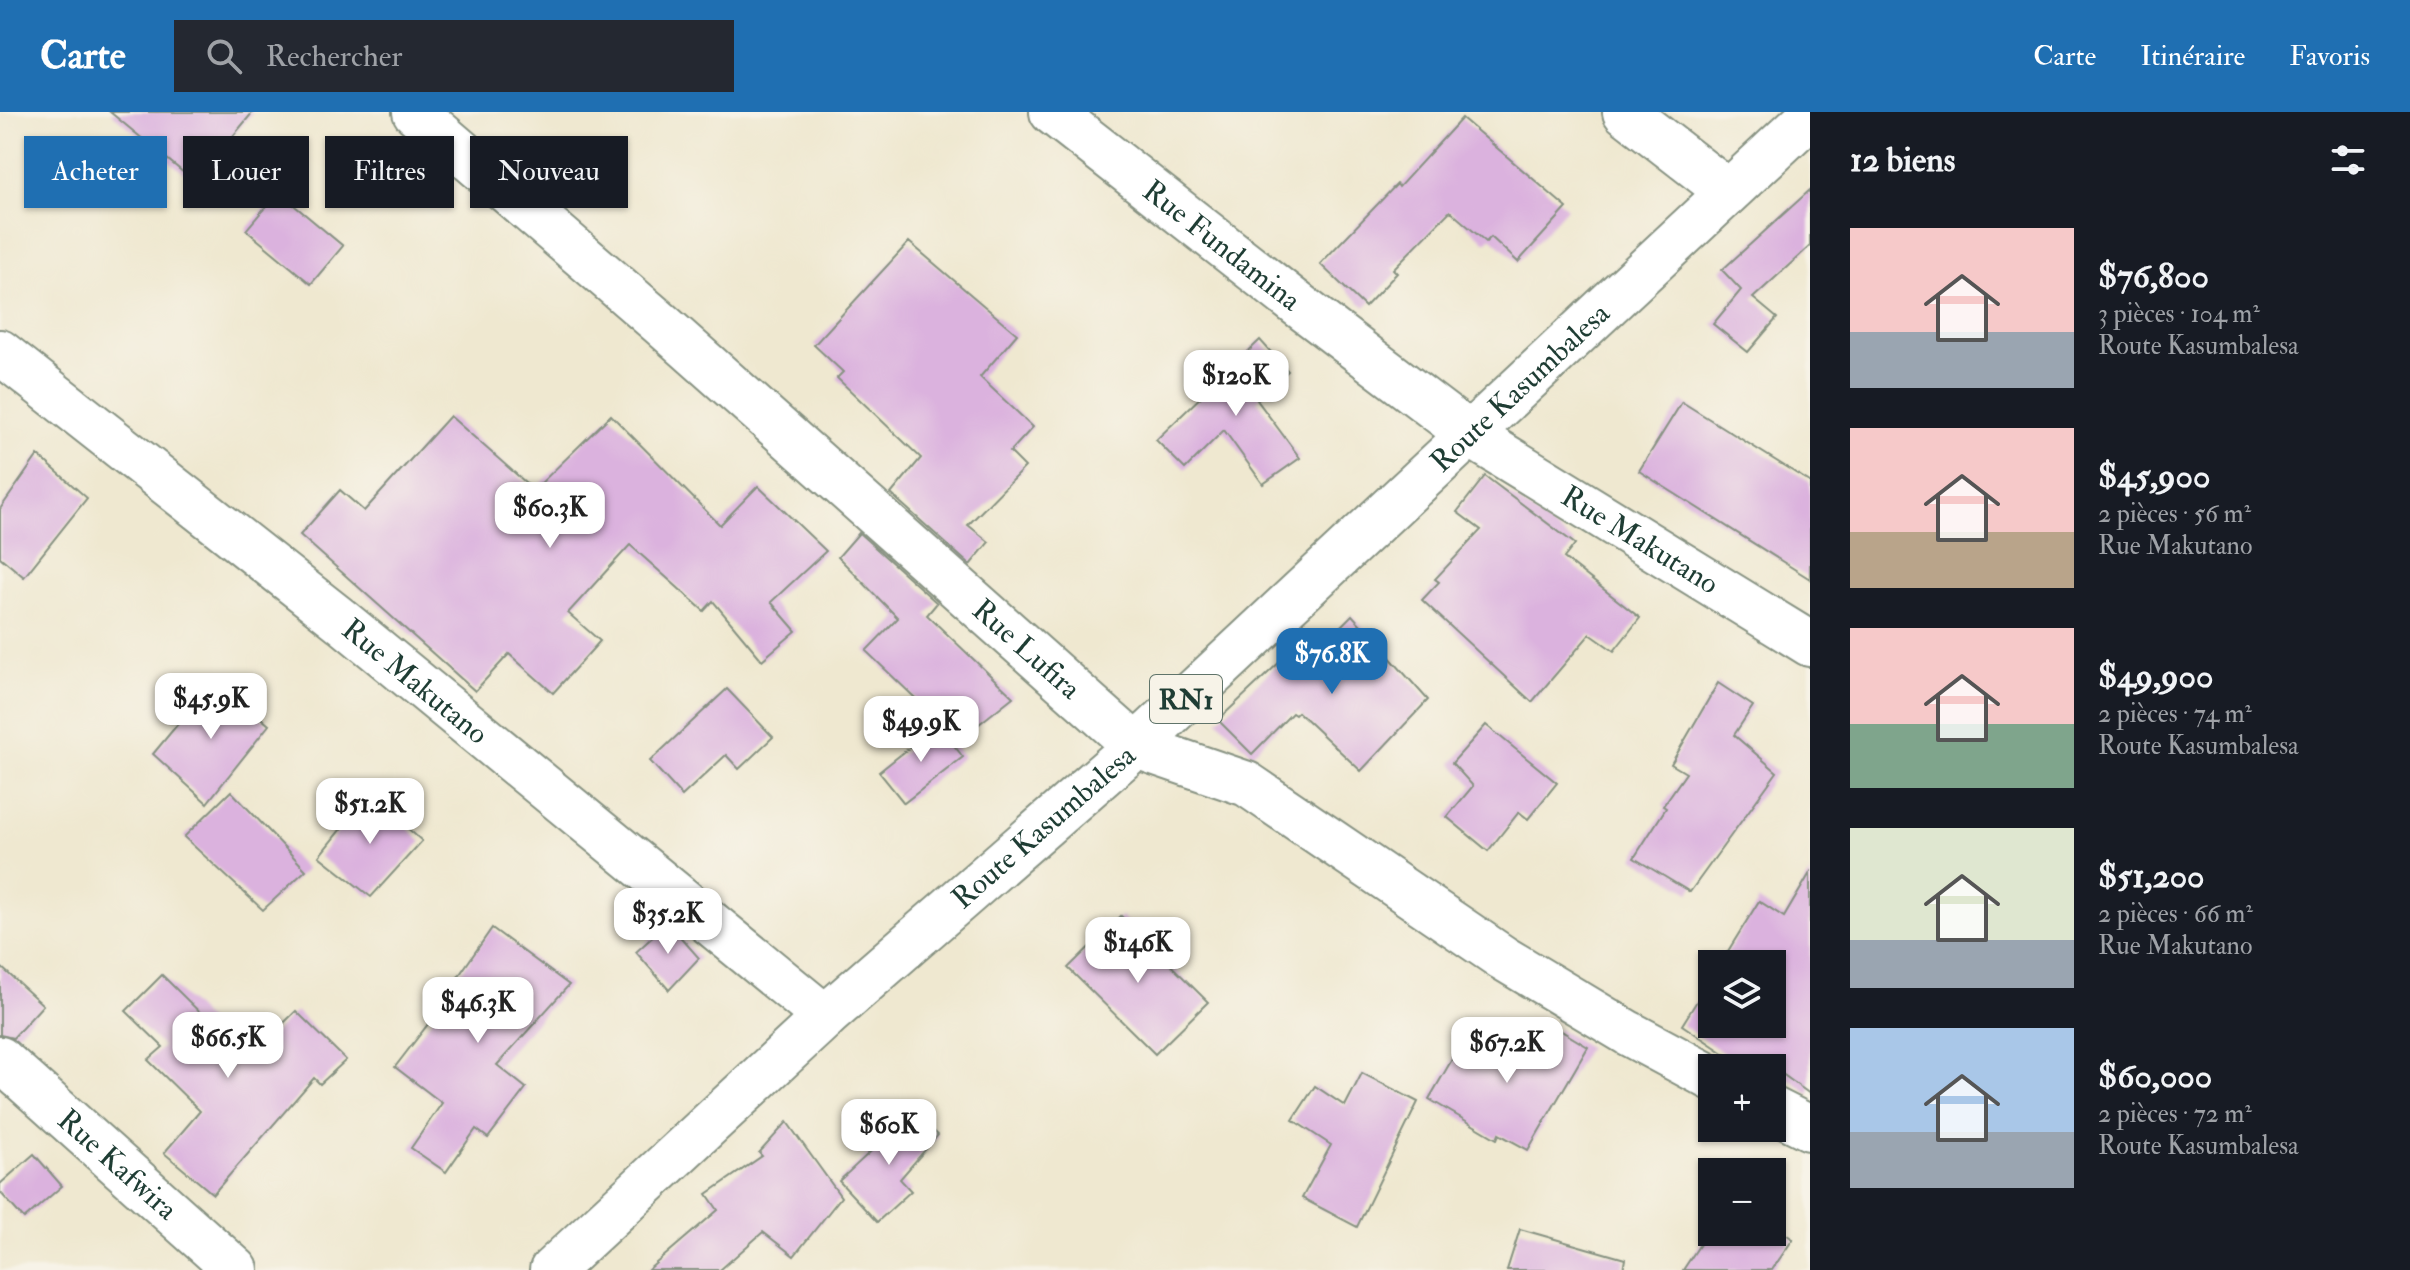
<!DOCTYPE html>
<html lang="fr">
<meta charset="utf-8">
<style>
:root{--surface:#171b24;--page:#242831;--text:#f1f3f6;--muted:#9ea1a6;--accent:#1f6fb2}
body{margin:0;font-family:"IM FELL Double Pica",serif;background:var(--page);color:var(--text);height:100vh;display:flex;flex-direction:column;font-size:30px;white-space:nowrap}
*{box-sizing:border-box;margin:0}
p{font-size:26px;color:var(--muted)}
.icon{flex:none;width:44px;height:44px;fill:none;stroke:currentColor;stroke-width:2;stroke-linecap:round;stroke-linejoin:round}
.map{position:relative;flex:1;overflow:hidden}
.drawer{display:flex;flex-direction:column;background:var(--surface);width:600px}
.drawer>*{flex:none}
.banner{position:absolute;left:24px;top:24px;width:760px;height:72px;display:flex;gap:16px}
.buttons{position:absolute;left:1698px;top:838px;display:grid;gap:16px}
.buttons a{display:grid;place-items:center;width:88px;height:88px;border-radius:0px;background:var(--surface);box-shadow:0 2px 6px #0004;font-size:40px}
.price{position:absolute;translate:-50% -68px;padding:0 18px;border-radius:16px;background:#fff;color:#222;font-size:26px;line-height:52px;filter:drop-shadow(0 2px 4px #0008)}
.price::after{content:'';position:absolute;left:50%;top:48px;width:24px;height:18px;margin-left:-12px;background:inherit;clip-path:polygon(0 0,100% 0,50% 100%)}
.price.on{background:var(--accent);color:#fff}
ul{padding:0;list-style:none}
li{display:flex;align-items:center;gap:24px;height:200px;padding:0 40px}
li span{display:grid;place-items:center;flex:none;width:224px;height:160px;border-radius:0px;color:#555}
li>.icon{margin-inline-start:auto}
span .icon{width:96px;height:96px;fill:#fffc;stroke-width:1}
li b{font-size:34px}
h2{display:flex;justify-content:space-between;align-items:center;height:96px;padding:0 40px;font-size:34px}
.tag{padding:0 28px;border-radius:0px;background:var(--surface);box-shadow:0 2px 6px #0004;font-size:28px;line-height:72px}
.tag.on{background:var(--accent);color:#fff}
header{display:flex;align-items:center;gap:48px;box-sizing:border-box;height:112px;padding:0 40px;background:var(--accent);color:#fff}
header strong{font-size:38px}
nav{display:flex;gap:44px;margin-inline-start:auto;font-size:28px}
.search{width:560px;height:72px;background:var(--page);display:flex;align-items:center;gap:20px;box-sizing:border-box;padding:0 28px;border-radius:0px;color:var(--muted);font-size:30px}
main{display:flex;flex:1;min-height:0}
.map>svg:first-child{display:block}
</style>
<header>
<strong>Carte</strong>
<div class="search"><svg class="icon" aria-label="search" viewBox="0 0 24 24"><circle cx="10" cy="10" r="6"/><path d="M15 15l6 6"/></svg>Rechercher</div>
<nav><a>Carte</a><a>Itinéraire</a><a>Favoris</a></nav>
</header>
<main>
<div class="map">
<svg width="1810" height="1158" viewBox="0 0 1810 1158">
<rect width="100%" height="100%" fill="#f7f3e8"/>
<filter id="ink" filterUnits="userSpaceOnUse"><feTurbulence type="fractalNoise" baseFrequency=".0125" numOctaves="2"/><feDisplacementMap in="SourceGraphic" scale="16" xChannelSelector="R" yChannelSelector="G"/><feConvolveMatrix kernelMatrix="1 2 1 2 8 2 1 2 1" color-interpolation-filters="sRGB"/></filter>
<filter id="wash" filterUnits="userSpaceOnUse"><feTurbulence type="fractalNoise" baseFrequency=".006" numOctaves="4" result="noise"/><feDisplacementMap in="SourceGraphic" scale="32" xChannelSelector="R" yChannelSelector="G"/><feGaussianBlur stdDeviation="1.8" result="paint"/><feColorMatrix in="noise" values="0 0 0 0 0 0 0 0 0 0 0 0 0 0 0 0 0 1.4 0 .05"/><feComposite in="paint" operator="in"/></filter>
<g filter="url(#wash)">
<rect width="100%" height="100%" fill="#efe8d0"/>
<g id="blocks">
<g fill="#dbb2de">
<polygon points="110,0 253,0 195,70"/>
<polygon points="1462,6 1567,96 1518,150 1491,125 1486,130 1450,99 1393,157 1397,161 1365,195 1320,152 1397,72 1399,75"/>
<polygon points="1810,78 1810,134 1753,186 1777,206 1748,240 1713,212 1741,178 1722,158"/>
<polygon points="278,80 343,134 311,172 246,118"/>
<polygon points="909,130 1017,222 980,265 1033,315 1010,340 1025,355 968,413 989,430 970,453 891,382 921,346 837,266 843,260 814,233"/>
<polygon points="1260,228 1288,259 1257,288 1300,346 1263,372 1224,318 1185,357 1156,328"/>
<polygon points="1682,290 1810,370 1810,467 1639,359"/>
<polygon points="611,303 720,413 758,374 826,439 771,490 796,519 762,548 713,489 704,499 630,433 568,501 600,529 553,581 509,542 475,579 300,423 340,378 364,399 450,304 534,378"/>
<polygon points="38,343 87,386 24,465 0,445 0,397"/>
<polygon points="1485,364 1575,432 1564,446 1640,506 1614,539 1590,522 1532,590 1422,488 1439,470 1435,467 1481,418 1457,400"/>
<polygon points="859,421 937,491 927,503 1013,585 959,628 866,539 898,506 838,445"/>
<polygon points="1352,503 1428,588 1361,659 1298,600 1295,603 1292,601 1252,642 1218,608 1299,532 1311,544"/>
<polygon points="215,567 269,613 207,691 153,642"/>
<polygon points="1718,571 1753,594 1734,623 1777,660 1690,780 1634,746 1666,696 1663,694 1686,661 1671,652"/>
<polygon points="727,577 773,625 739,657 726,643 682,684 650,649"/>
<polygon points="938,613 963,645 904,691 879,660"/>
<polygon points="1486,613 1557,671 1528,707 1519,700 1488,739 1447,705 1473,674 1452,651"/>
<polygon points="231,679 306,758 263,798 184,725"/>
<polygon points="369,682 422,729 371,785 319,744"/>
<polygon points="1810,761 1810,982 1774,956 1746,956 1682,913 1712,865 1712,912 1772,912 1772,852 1720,852 1759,789 1784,805"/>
<polygon points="1121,804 1208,890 1155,942 1068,856"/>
<polygon points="668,811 699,846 669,878 636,840"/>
<polygon points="492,816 569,873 497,953 526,976 488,1026 476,1017 446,1060 411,1036 442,991 395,955 462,868 458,865"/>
<polygon points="0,854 43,893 13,926 0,923"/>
<polygon points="162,863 247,947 296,899 346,948 320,972 314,966 213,1082 164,1041 200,999 148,948 163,935 126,899"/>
<polygon points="1472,913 1538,951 1558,917 1588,935 1528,1038 1499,1022 1497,1027 1429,987"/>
<polygon points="1362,961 1418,990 1357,1115 1302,1086 1331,1033 1293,1008 1315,974 1345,994"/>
<polygon points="913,1000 938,1023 900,1067 911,1079 877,1110 839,1069"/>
<polygon points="787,1010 841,1085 794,1144 763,1120 720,1158 648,1158 718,1098 707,1082 762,1044 759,1041"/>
<polygon points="34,1042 62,1074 24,1107 0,1080 0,1072"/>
<polygon points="1772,1113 1793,1127 1772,1158 1683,1158 1712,1114 1712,1120 1772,1120"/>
<polygon points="1520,1117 1625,1147 1623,1158 1507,1158"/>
</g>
</g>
</g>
<g filter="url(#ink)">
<use href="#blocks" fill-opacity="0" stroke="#879282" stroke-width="2"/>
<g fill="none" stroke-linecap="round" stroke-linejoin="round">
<defs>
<g id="minor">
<path id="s1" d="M415,0L660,211L1136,634L1247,672L1503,846L1628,921L1712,966"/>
<path id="s2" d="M1052,0L1296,191L1470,323L1810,532"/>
<polyline points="1625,0 1727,79"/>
<path id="s3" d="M0,240L343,510L825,905"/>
<path id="s4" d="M0,947L236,1158"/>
<polyline points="1772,997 1810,1016"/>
</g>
<g id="highway">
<path id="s5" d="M552,1158L825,905L1136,634L1810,4"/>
</g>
</defs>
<use href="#minor" stroke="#879282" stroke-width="48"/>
<use href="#highway" stroke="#879282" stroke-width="48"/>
<use href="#minor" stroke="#fff" stroke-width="44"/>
<use href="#highway" stroke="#fff" stroke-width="44"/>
</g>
</g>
<g text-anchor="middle" stroke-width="7" stroke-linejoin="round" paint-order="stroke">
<rect fill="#f7f3e8" stroke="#60746a" stroke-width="2" x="1150" y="563" width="72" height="48" rx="6"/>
<g font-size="28" font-weight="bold" fill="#1f3d34">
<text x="1186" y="597">RN1</text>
</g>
<g font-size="30" fill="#1f3d34" stroke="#f7f3e8">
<text dy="10" stroke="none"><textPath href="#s2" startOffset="216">Rue Fundamina</textPath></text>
<text dy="10" stroke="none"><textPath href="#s5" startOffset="1310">Route Kasumbalesa</textPath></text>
<text dy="10" stroke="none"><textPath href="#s2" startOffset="728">Rue Makutano</textPath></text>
<text dy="10" stroke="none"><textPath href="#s1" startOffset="814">Rue Lufira</textPath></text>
<text dy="10" stroke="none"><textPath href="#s3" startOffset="530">Rue Makutano</textPath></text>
<text dy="10" stroke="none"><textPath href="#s5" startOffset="662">Route Kasumbalesa</textPath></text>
<text dy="10" stroke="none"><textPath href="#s4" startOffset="158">Rue Kafwira</textPath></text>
</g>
</g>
</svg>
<div class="buttons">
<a><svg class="icon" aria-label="layers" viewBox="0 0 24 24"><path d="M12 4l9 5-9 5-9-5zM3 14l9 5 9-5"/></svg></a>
<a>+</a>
<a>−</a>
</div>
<b class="price" style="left:1236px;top:306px">$120K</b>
<b class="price" style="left:550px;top:438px">$60.3K</b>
<b class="price on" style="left:1332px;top:584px">$76.8K</b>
<b class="price" style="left:211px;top:629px">$45.9K</b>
<b class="price" style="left:921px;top:652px">$49.9K</b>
<b class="price" style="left:370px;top:734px">$51.2K</b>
<b class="price" style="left:668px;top:844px">$35.2K</b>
<b class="price" style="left:1138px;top:873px">$146K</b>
<b class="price" style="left:478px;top:933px">$46.3K</b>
<b class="price" style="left:228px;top:968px">$66.5K</b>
<b class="price" style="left:1507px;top:973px">$67.2K</b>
<b class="price" style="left:889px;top:1055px">$60K</b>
<div class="banner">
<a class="tag on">Acheter</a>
<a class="tag">Louer</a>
<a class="tag">Filtres</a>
<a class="tag">Nouveau</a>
</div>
</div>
<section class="drawer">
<h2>12 biens<svg class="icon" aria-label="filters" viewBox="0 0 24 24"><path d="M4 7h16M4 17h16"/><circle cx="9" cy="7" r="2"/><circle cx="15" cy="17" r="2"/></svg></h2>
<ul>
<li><span style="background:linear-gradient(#f6c9c9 65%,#9aa5b1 0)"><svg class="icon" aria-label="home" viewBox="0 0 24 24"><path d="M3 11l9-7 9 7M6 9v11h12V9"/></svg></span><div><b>$76,800</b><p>3 pièces · 104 m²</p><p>Route Kasumbalesa</p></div></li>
<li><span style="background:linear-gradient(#f6c9c9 65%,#b9a48a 0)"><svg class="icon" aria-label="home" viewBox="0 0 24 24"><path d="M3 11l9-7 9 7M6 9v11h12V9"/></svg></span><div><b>$45,900</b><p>2 pièces · 56 m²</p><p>Rue Makutano</p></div></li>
<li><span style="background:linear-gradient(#f6c9c9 60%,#7fa58c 0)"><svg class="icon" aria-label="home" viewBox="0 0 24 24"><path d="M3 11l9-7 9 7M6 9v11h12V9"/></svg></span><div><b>$49,900</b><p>2 pièces · 74 m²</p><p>Route Kasumbalesa</p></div></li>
<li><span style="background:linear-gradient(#dfe7d0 70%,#9aa5b1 0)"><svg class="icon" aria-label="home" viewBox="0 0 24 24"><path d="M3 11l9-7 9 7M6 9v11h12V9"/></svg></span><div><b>$51,200</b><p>2 pièces · 66 m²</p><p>Rue Makutano</p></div></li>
<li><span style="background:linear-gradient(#a9c7e8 65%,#9aa5b1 0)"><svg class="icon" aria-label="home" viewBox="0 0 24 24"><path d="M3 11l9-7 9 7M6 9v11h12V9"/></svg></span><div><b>$60,000</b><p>2 pièces · 72 m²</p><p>Route Kasumbalesa</p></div></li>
</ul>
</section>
</main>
